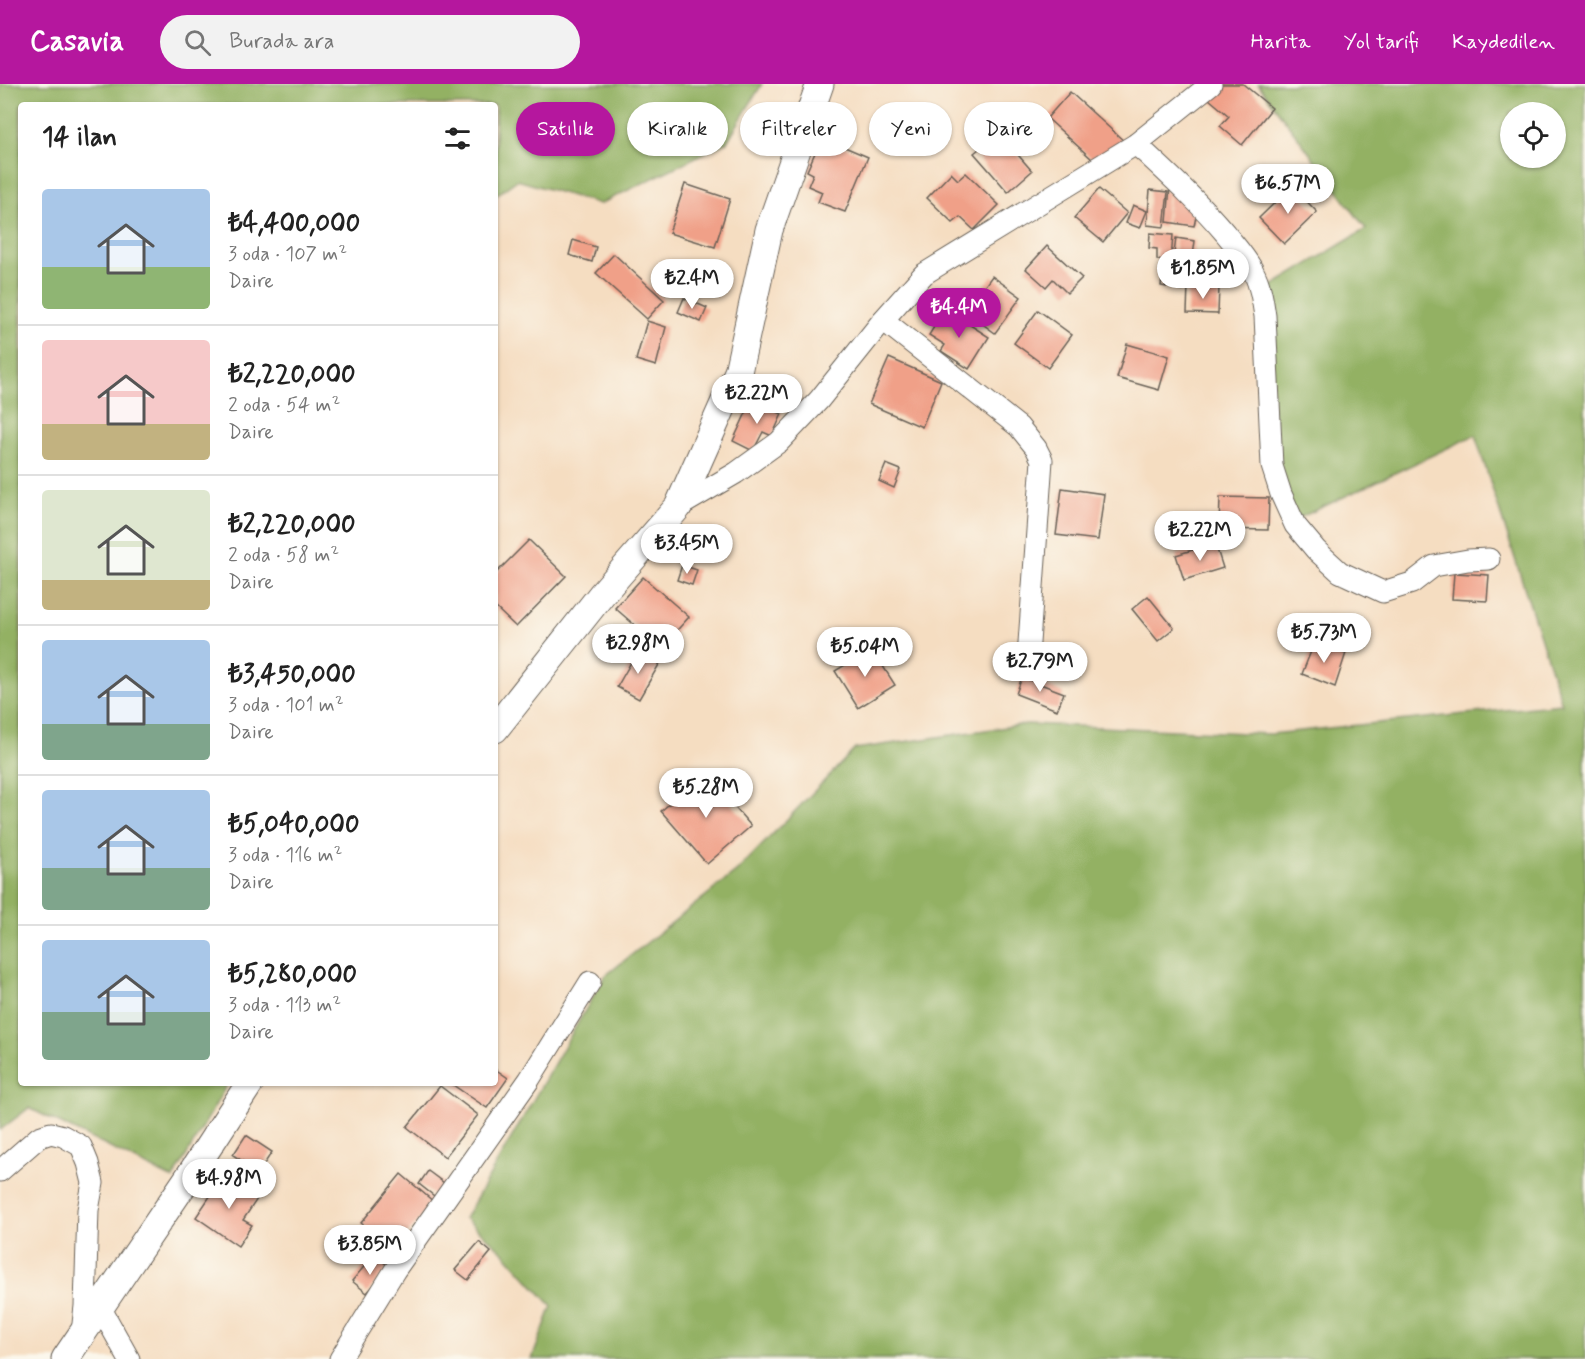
<!DOCTYPE html>
<html lang="tr">
<meta charset="utf-8">
<style>
:root{--surface:#fff;--page:#f2f2f2;--text:#222;--muted:#767676;--line:#e0e0e0;--accent:#b5179e}
body{margin:0;font-family:Mynerve,sans-serif;background:var(--page);color:var(--text);height:100vh;display:flex;flex-direction:column;font-size:22px;white-space:nowrap}
*{box-sizing:border-box;margin:0}
p{font-size:20px;color:var(--muted)}
.icon{flex:none;width:33px;height:33px;fill:none;stroke:currentColor;stroke-width:2;stroke-linecap:round;stroke-linejoin:round}
.map{position:relative;flex:1;overflow:hidden}
.sheet{position:absolute;left:18px;top:18px;width:480px;height:984px;display:flex;flex-direction:column;background:var(--surface);border-radius:6px;box-shadow:0 2px 4px #0004}
.sheet>*{flex:none}
.hud{position:absolute;left:516px;top:18px;width:570px;height:54px;display:flex;gap:12px}
.fabs{position:absolute;left:1500px;top:18px;display:grid;gap:12px}
.fabs a{display:grid;place-items:center;width:66px;height:66px;border-radius:50%;background:var(--surface);box-shadow:0 2px 4px #0004;font-size:30px}
.price{position:absolute;translate:-50% -51px;padding:0 14px;border-radius:21px;background:#fff;color:#222;font-size:20px;line-height:39px;filter:drop-shadow(0 2px 3px #0008)}
.price::after{content:'';position:absolute;left:50%;top:36px;width:18px;height:14px;margin-left:-9px;background:inherit;clip-path:polygon(0 0,100% 0,50% 100%)}
.price.selected{background:var(--accent);color:#fff}
ul{padding:0;list-style:none}
li{display:flex;align-items:center;gap:18px;height:150px;padding:0 24px}
li+li{border-top:2px solid var(--line)}
li span{display:grid;place-items:center;flex:none;width:168px;height:120px;border-radius:6px;color:#555}
li>.icon{margin-inline-start:auto}
span .icon{width:72px;height:72px;fill:#fffc;stroke-width:1}
li b{font-size:26px}
h2{display:flex;justify-content:space-between;align-items:center;height:72px;padding:0 24px;font-size:26px}
.pill{padding:0 21px;border-radius:27px;background:var(--surface);box-shadow:0 2px 4px #0004;font-size:21px;line-height:54px}
.pill.selected{background:var(--accent);color:#fff}
header{display:flex;align-items:center;gap:36px;box-sizing:border-box;height:84px;padding:0 30px;background:var(--accent);color:#fff}
header strong{font-size:28px}
nav{display:flex;gap:33px;margin-inline-start:auto;font-size:21px}
.search{width:420px;height:54px;background:var(--page);display:flex;align-items:center;gap:15px;box-sizing:border-box;padding:0 21px;border-radius:33px;color:var(--muted);font-size:22px}
.map>svg:first-child{display:block}
</style>
<header>
<strong>Casavia</strong>
<div class="search"><svg class="icon" aria-label="search" viewBox="0 0 24 24"><circle cx="10" cy="10" r="6"/><path d="M15 15l6 6"/></svg>Burada ara</div>
<nav><a>Harita</a><a>Yol tarifi</a><a>Kaydedilen</a></nav>
</header>
<div class="map">
<svg width="1585" height="1275" viewBox="0 0 1585 1275">
<rect width="100%" height="100%" fill="#fbf7ec"/>
<filter id="ink" filterUnits="userSpaceOnUse"><feTurbulence type="fractalNoise" baseFrequency=".0167" numOctaves="2"/><feDisplacementMap in="SourceGraphic" scale="12" xChannelSelector="R" yChannelSelector="G"/><feConvolveMatrix kernelMatrix="1 2 1 2 8 2 1 2 1" color-interpolation-filters="sRGB"/></filter>
<filter id="wash" filterUnits="userSpaceOnUse"><feTurbulence type="fractalNoise" baseFrequency=".008" numOctaves="4" result="noise"/><feDisplacementMap in="SourceGraphic" scale="24" xChannelSelector="R" yChannelSelector="G"/><feGaussianBlur stdDeviation="1.35" result="paint"/><feColorMatrix in="noise" values="0 0 0 0 0 0 0 0 0 0 0 0 0 0 0 0 0 1.4 0 .05"/><feComposite in="paint" operator="in"/></filter>
<g filter="url(#wash)">
<rect width="100%" height="100%" fill="#f5ddc1"/>
<g fill="#93b164" stroke="#586640" stroke-width="1.5" fill-rule="evenodd">
<polygon points="0,0 762,0 727,58 600,120 517,96 495,112 495,21 21,21 21,999 228,999 173,1095 29,1024 0,1046"/>
<path d="M1258,0H1585V1275H532L552,1222L504,1169L465,1134L605,892L737,787L855,665L1027,640L1271,650L1562,620L1475,351L1295,436L1276,408L1267,205L1366,145ZM1510,28H1556V74H1510Z"/>
</g>
<g id="blocks">
<g fill="#f0a088">
<polygon points="1222,0 1243,0 1272,24 1242,61 1220,42 1229,32 1209,15"/>
<polygon points="1070,8 1125,58 1092,75 1047,34"/>
<polygon points="817,38 845,49 840,61 868,73 845,128 818,118 822,108 808,102 813,90 807,87 821,55 812,51"/>
<polygon points="999,49 1032,87 1008,108 974,69"/>
<polygon points="951,89 958,96 966,89 999,121 974,146 960,133 953,139 927,114"/>
<polygon points="685,100 730,115 715,163 669,149"/>
<polygon points="1292,102 1317,128 1284,160 1259,134"/>
<polygon points="1170,103 1197,128 1194,142 1167,138"/>
<polygon points="1099,105 1127,129 1103,158 1074,134"/>
<polygon points="1150,106 1168,108 1164,143 1147,141"/>
<polygon points="1133,121 1147,127 1140,144 1126,139"/>
<polygon points="1150,149 1173,151 1171,177 1157,176 1157,165 1149,164"/>
<polygon points="1176,154 1195,157 1191,187 1172,185"/>
<polygon points="573,156 596,163 592,178 569,171"/>
<polygon points="1047,162 1082,194 1067,209 1053,195 1046,203 1026,185"/>
<polygon points="614,170 664,216 647,235 596,189"/>
<polygon points="1163,188 1185,191 1183,206 1161,202"/>
<polygon points="992,192 1021,213 995,249 980,238 984,233 970,222"/>
<polygon points="1188,201 1219,202 1218,230 1187,229"/>
<polygon points="684,214 707,224 701,238 678,228"/>
<polygon points="945,225 989,253 969,285 941,267 945,261 929,251"/>
<polygon points="1038,226 1072,251 1048,284 1014,259"/>
<polygon points="647,237 666,243 656,282 636,276"/>
<polygon points="1127,260 1169,272 1159,306 1117,294"/>
<polygon points="889,274 941,297 922,343 869,320"/>
<polygon points="752,316 782,330 772,352 763,348 753,367 733,357"/>
<polygon points="886,380 901,386 894,404 879,397"/>
<polygon points="1062,404 1104,410 1098,456 1056,451"/>
<polygon points="1220,413 1269,414 1268,446 1219,445"/>
<polygon points="529,456 566,492 516,543 495,523 495,490"/>
<polygon points="1215,459 1223,484 1184,496 1176,471"/>
<polygon points="682,481 697,486 692,501 677,496"/>
<polygon points="1454,489 1489,491 1487,517 1452,515"/>
<polygon points="643,493 689,533 661,564 615,524"/>
<polygon points="1148,512 1174,544 1158,557 1132,525"/>
<polygon points="1315,557 1346,569 1335,603 1302,590"/>
<polygon points="872,565 895,601 858,624 835,587"/>
<polygon points="638,566 660,579 639,615 617,603"/>
<polygon points="1022,593 1064,609 1057,626 1016,610"/>
<polygon points="705,689 751,742 707,780 661,727"/>
<polygon points="495,985 508,994 487,1024 450,999 495,999"/>
<polygon points="440,1002 478,1031 445,1073 407,1043"/>
<polygon points="246,1051 272,1068 259,1088 233,1071"/>
<polygon points="428,1087 448,1102 438,1115 419,1100"/>
<polygon points="225,1090 259,1112 243,1136 252,1141 238,1162 196,1133"/>
<polygon points="401,1090 434,1118 394,1166 361,1139"/>
<polygon points="479,1158 491,1168 468,1196 455,1186"/>
<polygon points="380,1175 389,1183 367,1209 352,1197 367,1179 372,1184"/>
</g>
</g>
</g>
<g filter="url(#ink)">
<use href="#blocks" fill-opacity="0" stroke="#686056" stroke-width="1.5"/>
<g fill="none" stroke-linecap="round" stroke-linejoin="round">
<defs>
<g id="minor">
<path d="M1136,60C1167,89 1198,117 1225,149C1236,163 1248,175 1255,191C1261,204 1263,218 1265,232L1272,382L1281,410L1295,441L1316,466L1340,488L1383,508L1412,499L1434,482L1468,476L1489,475"/>
<polyline points="883,236 1019,343 1036,364 1042,376 1028,573"/>
<polyline points="678,423 736,389 779,358 819,316 883,236 924,190 1136,60 1211,0"/>
<polyline points="0,1087 39,1053 51,1049 63,1052 81,1062 88,1079 93,1099 88,1126 85,1222 82,1249"/>
<polyline points="100,1223 129,1275"/>
<polyline points="340,1275 395,1186 529,996 590,898"/>
</g>
<g id="tertiary">
<polyline points="495,645 602,510 678,423 738,288 769,146 820,0"/>
<polyline points="65,1275 192,1088 250,999"/>
</g>
</defs>
<use href="#minor" stroke="#686056" stroke-width="23"/>
<use href="#tertiary" stroke="#686056" stroke-width="29"/>
<use href="#minor" stroke="#fff" stroke-width="21"/>
<use href="#tertiary" stroke="#fff" stroke-width="27"/>
</g>
</g>
</svg>
<div class="fabs">
<a><svg class="icon" aria-label="locate" viewBox="0 0 24 24"><circle cx="12" cy="12" r="6"/><path d="M12 2v4M12 18v4M2 12h4M18 12h4"/></svg></a>
</div>
<b class="price" style="left:1288px;top:131px">₺6.57M</b>
<b class="price" style="left:1203px;top:216px">₺1.85M</b>
<b class="price" style="left:692px;top:226px">₺2.4M</b>
<b class="price selected" style="left:959px;top:255px">₺4.4M</b>
<b class="price" style="left:757px;top:341px">₺2.22M</b>
<b class="price" style="left:1200px;top:478px">₺2.22M</b>
<b class="price" style="left:687px;top:491px">₺3.45M</b>
<b class="price" style="left:1324px;top:580px">₺5.73M</b>
<b class="price" style="left:638px;top:591px">₺2.98M</b>
<b class="price" style="left:865px;top:594px">₺5.04M</b>
<b class="price" style="left:1040px;top:609px">₺2.79M</b>
<b class="price" style="left:706px;top:735px">₺5.28M</b>
<b class="price" style="left:229px;top:1126px">₺4.98M</b>
<b class="price" style="left:370px;top:1192px">₺3.85M</b>
<div class="hud">
<a class="pill selected">Satılık</a>
<a class="pill">Kiralık</a>
<a class="pill">Filtreler</a>
<a class="pill">Yeni</a>
<a class="pill">Daire</a>
</div>
<section class="sheet">
<h2>14 ilan<svg class="icon" aria-label="filters" viewBox="0 0 24 24"><path d="M4 7h16M4 17h16"/><circle cx="9" cy="7" r="2"/><circle cx="15" cy="17" r="2"/></svg></h2>
<ul>
<li><span style="background:linear-gradient(#a9c7e8 65%,#8fb573 0)"><svg class="icon" aria-label="home" viewBox="0 0 24 24"><path d="M3 11l9-7 9 7M6 9v11h12V9"/></svg></span><div><b>₺4,400,000</b><p>3 oda · 107 m²</p><p>Daire</p></div></li>
<li><span style="background:linear-gradient(#f6c9c9 70%,#c2b280 0)"><svg class="icon" aria-label="home" viewBox="0 0 24 24"><path d="M3 11l9-7 9 7M6 9v11h12V9"/></svg></span><div><b>₺2,220,000</b><p>2 oda · 54 m²</p><p>Daire</p></div></li>
<li><span style="background:linear-gradient(#dfe7d0 75%,#c2b280 0)"><svg class="icon" aria-label="home" viewBox="0 0 24 24"><path d="M3 11l9-7 9 7M6 9v11h12V9"/></svg></span><div><b>₺2,220,000</b><p>2 oda · 58 m²</p><p>Daire</p></div></li>
<li><span style="background:linear-gradient(#a9c7e8 70%,#7fa58c 0)"><svg class="icon" aria-label="home" viewBox="0 0 24 24"><path d="M3 11l9-7 9 7M6 9v11h12V9"/></svg></span><div><b>₺3,450,000</b><p>3 oda · 101 m²</p><p>Daire</p></div></li>
<li><span style="background:linear-gradient(#a9c7e8 65%,#7fa58c 0)"><svg class="icon" aria-label="home" viewBox="0 0 24 24"><path d="M3 11l9-7 9 7M6 9v11h12V9"/></svg></span><div><b>₺5,040,000</b><p>3 oda · 116 m²</p><p>Daire</p></div></li>
<li><span style="background:linear-gradient(#a9c7e8 60%,#7fa58c 0)"><svg class="icon" aria-label="home" viewBox="0 0 24 24"><path d="M3 11l9-7 9 7M6 9v11h12V9"/></svg></span><div><b>₺5,280,000</b><p>3 oda · 113 m²</p><p>Daire</p></div></li>
</ul>
</section>
</div>
